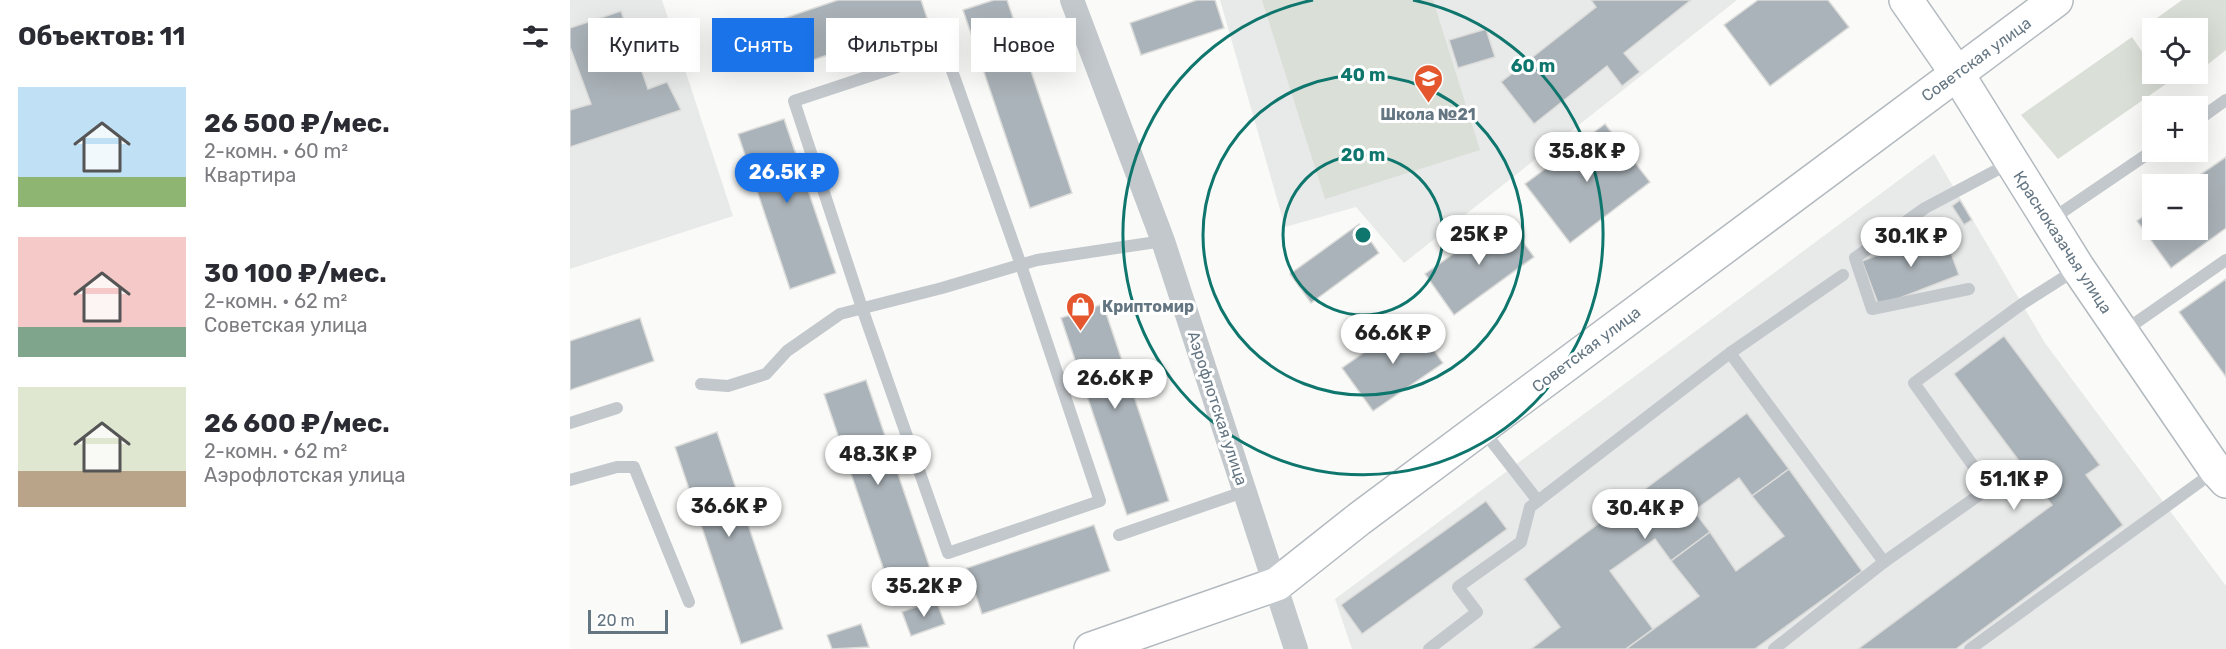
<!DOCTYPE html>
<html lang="ru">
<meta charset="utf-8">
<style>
:root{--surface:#fff;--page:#f7f7f7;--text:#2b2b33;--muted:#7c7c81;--accent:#1a73e8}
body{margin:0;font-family:Rubik,sans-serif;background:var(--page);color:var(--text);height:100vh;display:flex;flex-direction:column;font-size:22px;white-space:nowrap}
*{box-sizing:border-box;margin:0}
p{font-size:20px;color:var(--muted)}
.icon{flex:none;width:33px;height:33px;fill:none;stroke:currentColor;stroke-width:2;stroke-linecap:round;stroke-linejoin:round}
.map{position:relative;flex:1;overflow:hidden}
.details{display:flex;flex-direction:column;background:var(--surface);width:570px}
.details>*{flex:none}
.top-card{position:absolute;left:18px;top:18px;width:570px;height:54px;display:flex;gap:12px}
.controls{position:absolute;left:1572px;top:18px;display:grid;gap:12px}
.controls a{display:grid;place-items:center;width:66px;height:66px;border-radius:0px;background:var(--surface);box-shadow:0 6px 24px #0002;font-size:30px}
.scale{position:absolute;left:18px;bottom:15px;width:80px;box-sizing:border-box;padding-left:6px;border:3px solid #657683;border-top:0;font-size:16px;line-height:21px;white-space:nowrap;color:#657683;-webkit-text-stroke:4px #fff;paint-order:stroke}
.price{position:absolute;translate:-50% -51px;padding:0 14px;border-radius:21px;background:#fff;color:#222;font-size:20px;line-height:39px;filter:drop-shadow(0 2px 3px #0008)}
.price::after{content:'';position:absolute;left:50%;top:36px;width:18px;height:14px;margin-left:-9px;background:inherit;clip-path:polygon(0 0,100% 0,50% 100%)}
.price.selected{background:var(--accent);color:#fff}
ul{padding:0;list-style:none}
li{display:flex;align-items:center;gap:18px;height:150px;padding:0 18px}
li span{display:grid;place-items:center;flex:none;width:168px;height:120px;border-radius:0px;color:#555}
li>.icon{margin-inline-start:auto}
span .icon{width:72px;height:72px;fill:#fffc;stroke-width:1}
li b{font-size:26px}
h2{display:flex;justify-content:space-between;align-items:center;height:72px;padding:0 18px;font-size:26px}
.tag{padding:0 21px;border-radius:0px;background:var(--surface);box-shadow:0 6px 24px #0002;font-size:21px;line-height:54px}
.tag.selected{background:var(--accent);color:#fff}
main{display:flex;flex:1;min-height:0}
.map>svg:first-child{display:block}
</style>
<main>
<section class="details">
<h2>Объектов: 11<svg class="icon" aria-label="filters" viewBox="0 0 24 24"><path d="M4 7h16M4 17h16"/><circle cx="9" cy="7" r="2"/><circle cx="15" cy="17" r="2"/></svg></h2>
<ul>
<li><span style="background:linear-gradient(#bfe0f5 75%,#8fb573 0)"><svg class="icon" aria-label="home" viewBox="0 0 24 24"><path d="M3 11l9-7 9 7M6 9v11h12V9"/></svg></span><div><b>26 500 ₽/мес.</b><p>2-комн. · 60 m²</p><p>Квартира</p></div></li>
<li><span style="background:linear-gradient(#f6c9c9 75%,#7fa58c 0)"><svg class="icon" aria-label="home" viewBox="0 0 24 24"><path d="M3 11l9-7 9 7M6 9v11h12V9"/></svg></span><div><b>30 100 ₽/мес.</b><p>2-комн. · 62 m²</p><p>Советская улица</p></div></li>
<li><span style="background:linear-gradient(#dfe7d0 70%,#b9a48a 0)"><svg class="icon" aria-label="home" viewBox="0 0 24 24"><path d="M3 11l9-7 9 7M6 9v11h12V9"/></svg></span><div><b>26 600 ₽/мес.</b><p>2-комн. · 62 m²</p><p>Аэрофлотская улица</p></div></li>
</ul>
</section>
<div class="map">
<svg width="1656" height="649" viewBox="0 0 1656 649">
<rect width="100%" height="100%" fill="#fafaf8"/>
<g fill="#e8e9e9">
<polygon points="0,0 92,0 163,216 0,269"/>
<polygon points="650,0 1167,0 834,263 786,207 715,227"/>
<polygon points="1364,154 1475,343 1656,586 1656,649 782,649 765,599"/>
</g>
<g fill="#dadfd7">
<polygon points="692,0 863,0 910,150 755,199"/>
<polygon points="1612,0 1656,0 1656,50 1628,72 1628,28 1595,28 1587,18"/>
<polygon points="1562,37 1582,66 1582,74 1588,74 1596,84 1488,159 1451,115"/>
</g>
<g fill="#aab3b9" stroke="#dcdcda" stroke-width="1.5">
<polygon points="268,0 351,0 358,21 231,64 215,18"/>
<polygon points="424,0 437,0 502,193 460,208 393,10"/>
<polygon points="627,0 645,0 654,28 571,55 560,23"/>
<polygon points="1021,0 1121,0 1054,53 1070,72 1052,86 1037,66 964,124 931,82 1026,7"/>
<polygon points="1188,0 1258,0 1279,27 1200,86 1154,25"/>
<polygon points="51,11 78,89 97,82 111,110 0,147 0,110 21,104 0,47 0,28"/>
<polygon points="916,29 925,57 888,68 879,40"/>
<polygon points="214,119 266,273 220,289 168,134"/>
<polygon points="1035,124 1080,182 1000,243 955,184"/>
<polygon points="1656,157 1656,228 1601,268 1567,221 1582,210 1582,230 1628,230 1628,184 1617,184"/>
<polygon points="1390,200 1402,220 1394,225 1382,206"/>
<polygon points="935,217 964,257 884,315 855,274"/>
<polygon points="789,224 809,253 741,303 720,274"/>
<polygon points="1373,231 1389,275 1309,306 1292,261"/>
<polygon points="1656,279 1656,377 1609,312"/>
<polygon points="533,304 599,501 557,515 491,318"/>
<polygon points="70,318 84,361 0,390 0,341"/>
<polygon points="842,319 873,363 803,411 772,368"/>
<polygon points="1434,336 1530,465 1516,475 1553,525 1386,649 1288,649 1482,505 1384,374"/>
<polygon points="296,380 363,577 321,591 254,394"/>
<polygon points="1177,413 1219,469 1182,496 1169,478 1124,511 1140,532 1101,561 1085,539 1040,571 1083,629 1056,649 961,649 990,627 954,579"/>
<polygon points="147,432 213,629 171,644 105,447"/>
<polygon points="1219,469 1292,571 1185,649 1056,649 1129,596 1101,561 1140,532 1166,571 1214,536 1182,496"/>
<polygon points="916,501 937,529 792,634 771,605"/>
<polygon points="524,525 540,571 412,614 397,568"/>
<polygon points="366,600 375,624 341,636 332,612"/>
<polygon points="291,624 299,647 262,649 257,635"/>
</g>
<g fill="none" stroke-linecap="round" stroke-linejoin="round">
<defs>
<g id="secondary">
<polyline points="1336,0 1386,72 1508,268 1646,470 1656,481"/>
<polyline points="521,649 707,584 789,519 1486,0"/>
</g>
</defs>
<use href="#secondary" stroke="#b3babf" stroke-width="36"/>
<g stroke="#c3c8cc" stroke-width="12">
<polygon points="375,51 451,265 530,501 378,553 292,308 224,101"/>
<polyline points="1628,120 1656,100"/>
<polyline points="1479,221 1582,151"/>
<polyline points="1399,289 1302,309 1285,258 1355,208 1440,163"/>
<polyline points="1554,331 1656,260"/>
<polyline points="1160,353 1314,562 1419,488 1344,383 1452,304 1507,269"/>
<polyline points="131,384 158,386 196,374 217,351 270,314 372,288 467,260 593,241"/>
<polyline points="0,423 47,408"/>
<polyline points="912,429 968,501"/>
<polyline points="0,480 47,467 64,467 119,602"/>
<polyline points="549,535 676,491"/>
<polyline points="859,649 907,612 888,587 951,542 960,507 1160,353 1273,275"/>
<polyline points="1204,649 1314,562"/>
<polyline points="1400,649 1645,471"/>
</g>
<polyline stroke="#c3c8cc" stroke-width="24" points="502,0 593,241 726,649"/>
<use href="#secondary" stroke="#fff" stroke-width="33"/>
</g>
<g fill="none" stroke="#0f766e" stroke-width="3">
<circle cx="793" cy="235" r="80"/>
<circle cx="793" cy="235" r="160"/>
<path d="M843 0A240 240 0 1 1 743 0"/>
</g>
<defs>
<symbol id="school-pin" viewBox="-11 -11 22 30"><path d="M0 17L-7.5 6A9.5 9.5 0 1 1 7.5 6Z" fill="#e4572e" stroke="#fff"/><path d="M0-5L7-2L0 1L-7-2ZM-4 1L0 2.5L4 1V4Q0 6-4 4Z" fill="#fff"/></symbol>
<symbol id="shop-pin" viewBox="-11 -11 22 30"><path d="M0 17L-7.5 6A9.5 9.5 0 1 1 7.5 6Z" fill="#e4572e" stroke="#fff"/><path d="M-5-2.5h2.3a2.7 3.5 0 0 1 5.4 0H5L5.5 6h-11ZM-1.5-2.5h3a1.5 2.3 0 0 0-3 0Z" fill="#fff"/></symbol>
</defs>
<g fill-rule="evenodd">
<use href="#school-pin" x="842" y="62" width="33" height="45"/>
<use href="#shop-pin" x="494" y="290" width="33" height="45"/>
</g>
<g text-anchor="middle" stroke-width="6" stroke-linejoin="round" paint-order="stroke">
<g font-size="16" fill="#657683" stroke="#fff">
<text transform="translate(1406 59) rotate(-36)" y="6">Советская улица</text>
<text transform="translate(1493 242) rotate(57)" y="6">Красноказачья улица</text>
<text transform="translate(1016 349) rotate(-37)" y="6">Советская улица</text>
<text transform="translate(648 408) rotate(72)" y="6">Аэрофлотская улица</text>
</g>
<g font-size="16" font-weight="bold" fill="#657683" stroke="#fff">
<text x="858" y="120">Школа №21</text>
<text x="532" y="312" text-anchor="start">Криптомир</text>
</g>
</g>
<circle cx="793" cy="235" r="9" fill="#0f766e" stroke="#fff" stroke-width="3"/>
<g font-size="18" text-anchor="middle" font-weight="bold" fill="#0f766e" stroke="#fff" stroke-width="6" stroke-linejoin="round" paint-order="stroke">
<text x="963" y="72">60 m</text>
<text x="793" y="81">40 m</text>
<text x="793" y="161">20 m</text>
</g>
</svg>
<div class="controls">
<a><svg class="icon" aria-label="locate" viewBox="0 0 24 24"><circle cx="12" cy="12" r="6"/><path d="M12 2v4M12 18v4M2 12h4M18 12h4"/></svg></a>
<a>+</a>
<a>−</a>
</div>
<div class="scale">20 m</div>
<b class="price" style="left:1017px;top:183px">35.8K ₽</b>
<b class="price selected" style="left:217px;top:204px">26.5K ₽</b>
<b class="price" style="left:909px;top:266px">25K ₽</b>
<b class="price" style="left:1341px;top:268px">30.1K ₽</b>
<b class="price" style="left:823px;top:365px">66.6K ₽</b>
<b class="price" style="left:545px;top:410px">26.6K ₽</b>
<b class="price" style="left:308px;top:486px">48.3K ₽</b>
<b class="price" style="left:1444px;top:511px">51.1K ₽</b>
<b class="price" style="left:159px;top:538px">36.6K ₽</b>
<b class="price" style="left:1075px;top:540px">30.4K ₽</b>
<b class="price" style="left:354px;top:618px">35.2K ₽</b>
<div class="top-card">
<a class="tag">Купить</a>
<a class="tag selected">Снять</a>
<a class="tag">Фильтры</a>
<a class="tag">Новое</a>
</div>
</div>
</main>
